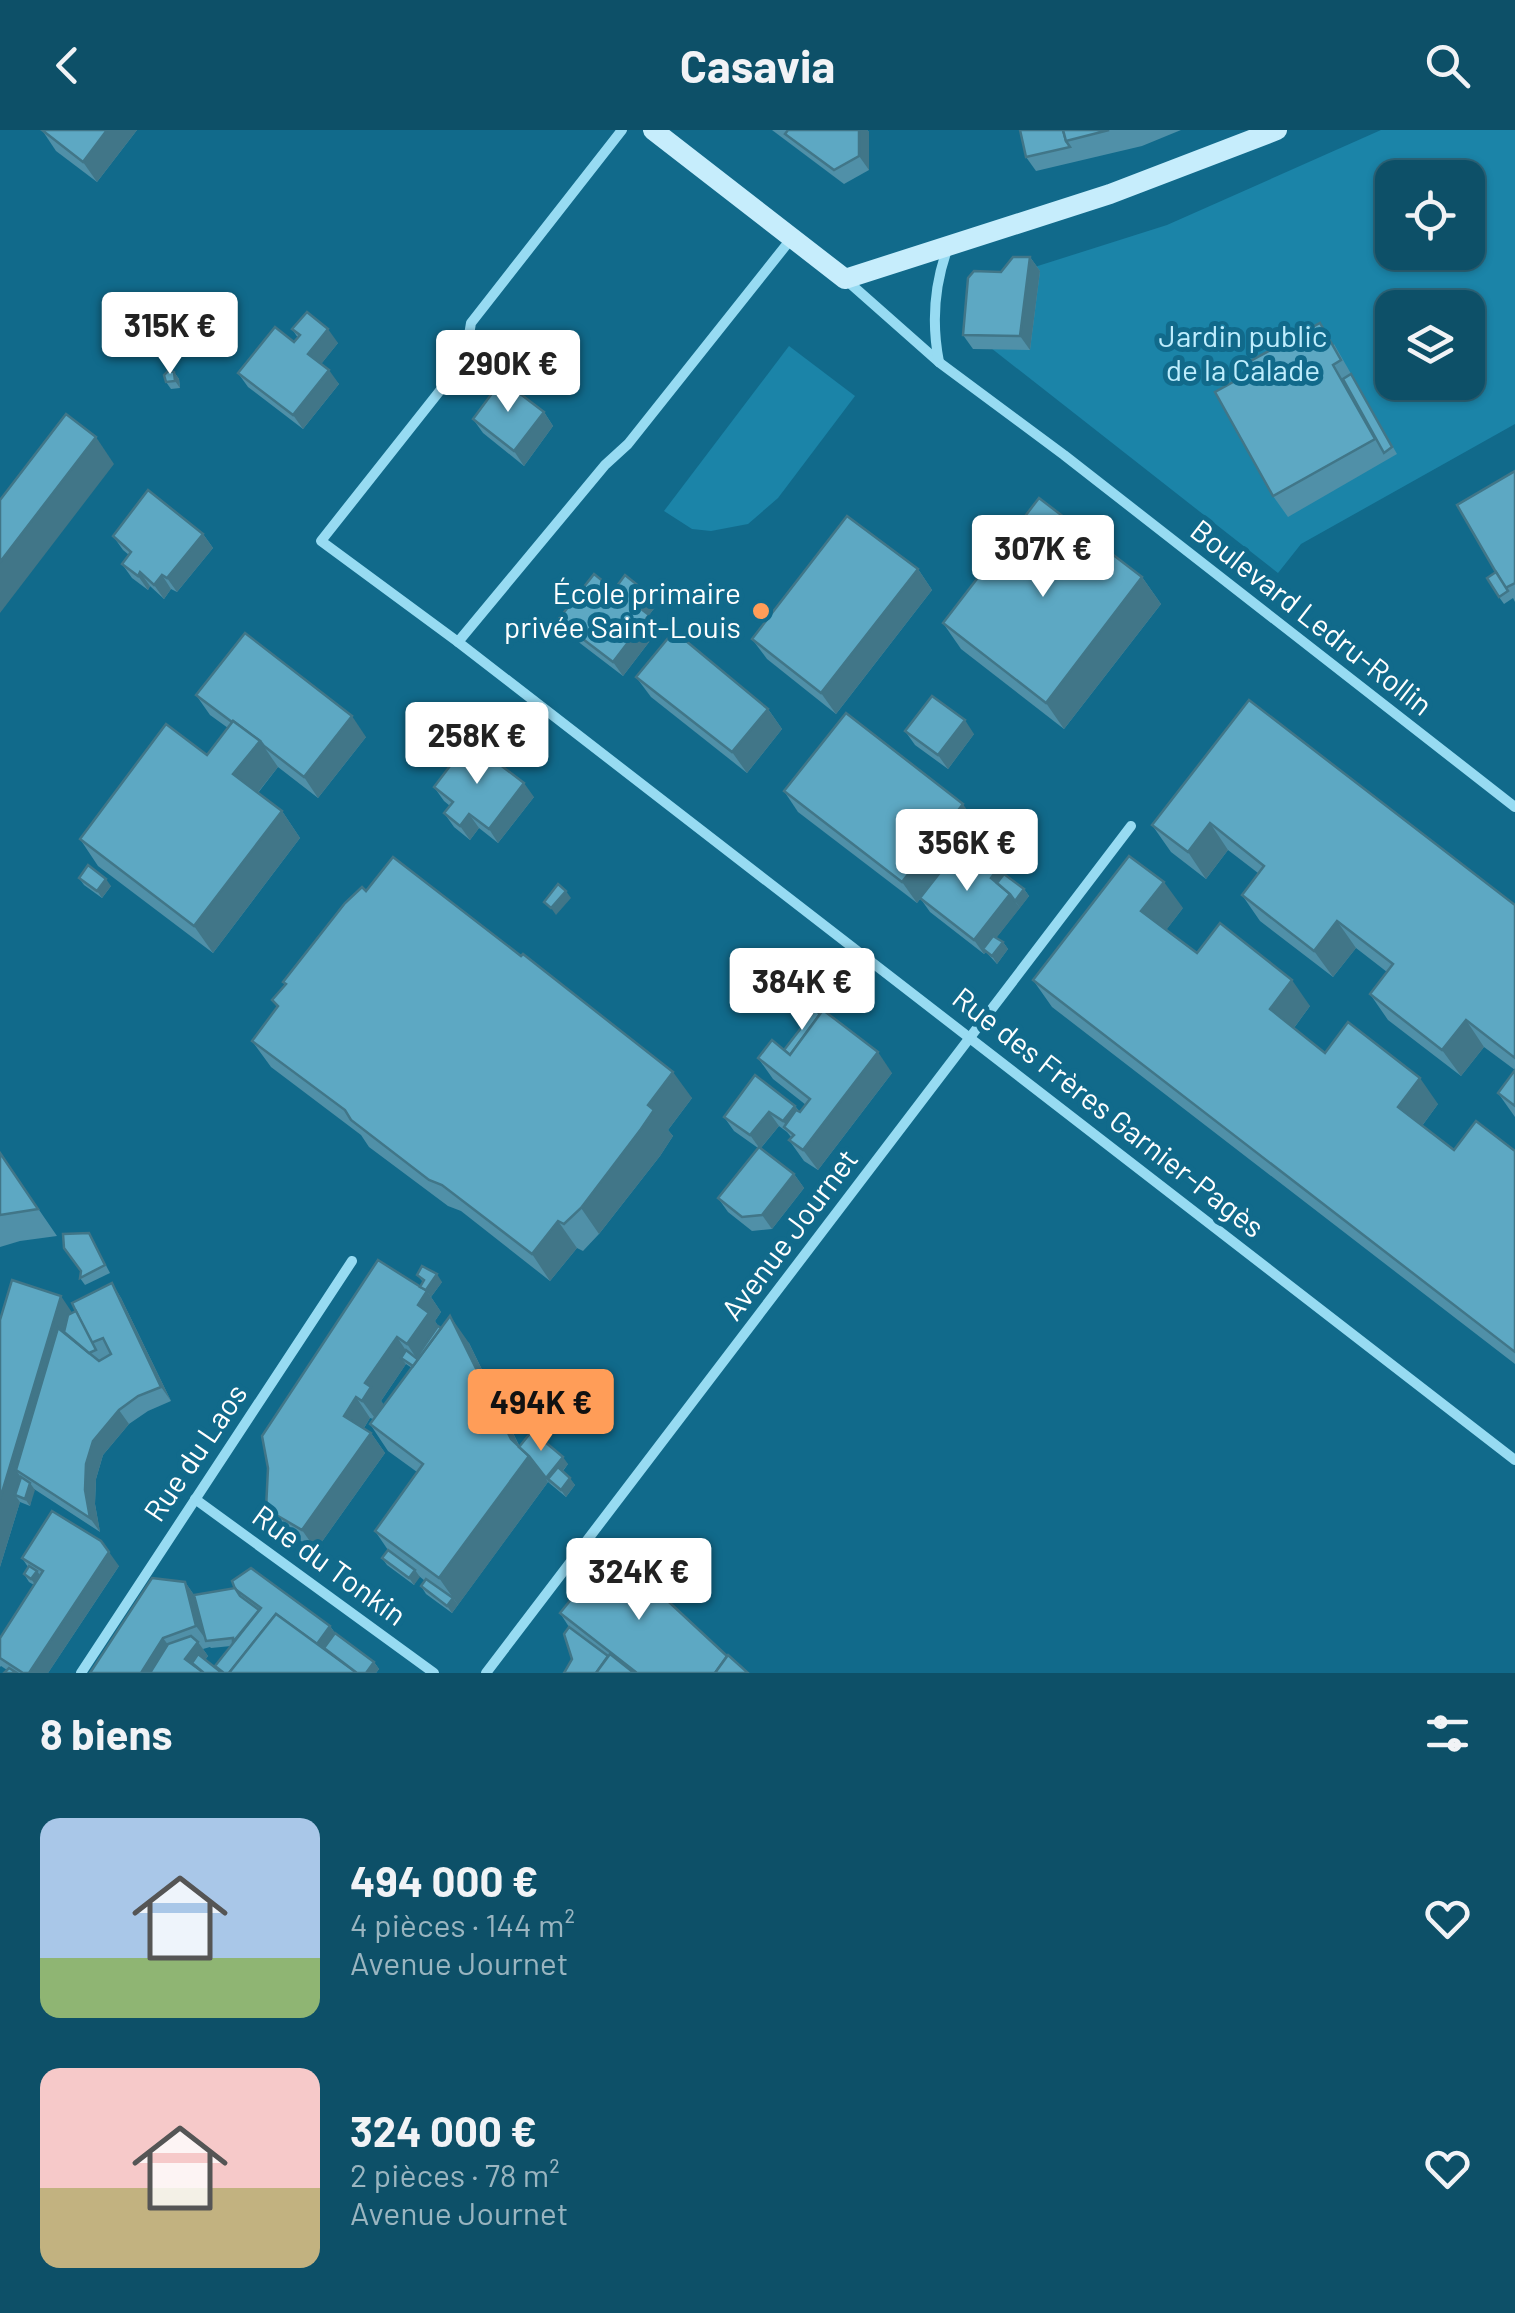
<!DOCTYPE html>
<html lang="fr">
<meta charset="utf-8">
<style>
:root{--surface:#0d5068;--page:#1b5a71;--text:#f1f3f6;--muted:#9ab5c0;--line:#2d677c;--accent:#ff9d58}
body{margin:0;font-family:Barlow,sans-serif;background:var(--page);color:var(--text);height:100vh;display:flex;flex-direction:column;font-size:38px;white-space:nowrap}
*{box-sizing:border-box;margin:0}
p{font-size:32px;color:var(--muted)}
.icon{flex:none;width:55px;height:55px;fill:none;stroke:currentColor;stroke-width:2;stroke-linecap:round;stroke-linejoin:round}
.map{position:relative;height:1543px;overflow:hidden}
.details{display:flex;flex-direction:column;background:var(--surface);flex:1}
.details>*{flex:none}
.fabs{position:absolute;left:1375px;top:30px;display:grid;gap:20px}
.fabs a{display:grid;place-items:center;width:110px;height:110px;border-radius:20px;background:var(--surface);box-shadow:0 2px 8px #0004,0 0 0 2px var(--line);font-size:50px}
.price{position:absolute;translate:-50% -85px;padding:0 22px;border-radius:10px;background:#fff;color:#222;font-size:32px;line-height:65px;filter:drop-shadow(0 2px 5px #0008)}
.price::after{content:'';position:absolute;left:50%;top:60px;width:30px;height:22px;margin-left:-15px;background:inherit;clip-path:polygon(0 0,100% 0,50% 100%)}
.price.selected{background:var(--accent);color:#111}
ul{padding:0;list-style:none}
li{display:flex;align-items:center;gap:30px;height:250px;padding:0 40px}
li span{display:grid;place-items:center;flex:none;width:280px;height:200px;border-radius:20px;color:#555}
li>.icon{margin-inline-start:auto}
span .icon{width:120px;height:120px;fill:#fffc;stroke-width:1}
li b{font-size:42px}
h2{display:flex;justify-content:space-between;align-items:center;height:120px;padding:0 40px;font-size:42px}
header{display:flex;justify-content:space-between;align-items:center;height:130px;padding:0 40px;background:var(--surface);font-size:45px;font-weight:700}
.map>svg:first-child{display:block}
</style>
<header><svg class="icon" aria-label="back" viewBox="0 0 24 24"><path d="M15 5l-7 7 7 7"/></svg>Casavia<svg class="icon" aria-label="search" viewBox="0 0 24 24"><circle cx="10" cy="10" r="6"/><path d="M15 15l6 6"/></svg></header>
<div class="map">
<svg width="1515" height="1543" viewBox="0 0 1515 1543">
<rect width="100%" height="100%" fill="#116a8b"/>
<g fill="#1b84a8" fill-rule="evenodd">
<path d="M1381,0H1515V294L1301,414L1278,443L991,218L973,219L978,162L1022,141L1167,95ZM1392,48H1468V122H1392ZM1392,178H1468V252H1392Z"/>
<polygon points="789,216 855,266 778,368 748,394 711,401 692,399 664,381"/>
</g>
<g fill="none" stroke-linecap="round" stroke-linejoin="round">
<g stroke="#97dbf2" stroke-width="10">
<polyline points="622,0 471,193 465,229 321,411 458,512 605,335 628,314 791,109"/>
<polyline points="845,149 940,233 1064,325 1515,677"/>
<path d="M939,232C931,191 934,155 948,117"/>
<polyline points="458,512 1515,1330"/>
<polyline points="195,1369 434,1543"/>
<polyline points="81,1543 352,1131"/>
<polyline points="486,1543 1131,696"/>
</g>
<polyline stroke="#c6edfc" stroke-width="20" points="653,0 845,149 1110,64 1277,0"/>
</g>
<g fill="#5090a8" fill-rule="evenodd">
<polygon points="42,0 137,0 97,52 56,21"/>
<polygon points="772,0 867,0 869,2 869,40 844,54"/>
<polygon points="1020,0 1181,0 1142,16 1036,41 1026,27"/>
<polygon points="1030,127 1040,141 1030,220 973,219 963,205 1001,142"/>
<polygon points="292,199 338,213 321,234 339,254 303,299 248,257 238,243 294,212 298,208"/>
<polygon points="1334,214 1397,324 1288,387 1273,366"/>
<polygon points="174,242 179,249 180,258 171,259 166,252"/>
<polygon points="544,282 553,296 524,336 483,303 473,289"/>
<polygon points="1515,341 1515,472 1513,468 1504,474 1499,467 1496,442"/>
<polygon points="203,404 213,418 177,462 171,459 164,469 150,456 148,460 132,448 122,434 129,425 123,420 113,406"/>
<polygon points="918,439 932,460 836,584 767,529 752,509"/>
<polygon points="1142,447 1161,474 1064,599 961,519 943,493"/>
<polygon points="614,460 646,462 656,476 649,485 659,499 623,546 568,504 558,490"/>
<polygon points="636,547 768,579 782,599 747,643 651,567"/>
<polygon points="196,565 366,607 318,668 278,637 258,663 282,681 300,708 213,823 98,736 80,709 207,625 228,598 210,585"/>
<polygon points="1249,570 1515,775 1515,987 1498,963 1515,940 1484,917 1461,946 1388,890 1370,864 1387,842 1356,818 1333,847 1260,791 1242,765 1258,743 1228,720 1206,749 1171,722 1152,695"/>
<polygon points="905,601 974,604 948,639 915,615"/>
<polygon points="434,657 534,667 498,713 479,698 470,710 454,697 444,683 450,676 444,671"/>
<polygon points="784,661 977,695 917,773 798,682"/>
<polygon points="973,736 1004,744 1024,759 1029,766 996,808 1003,812 1008,819 997,834 986,822 984,824 930,782 920,768"/>
<polygon points="79,748 111,756 102,768 84,755"/>
<polygon points="366,761 692,968 668,1000 673,1006 660,1026 599,1104 583,1121 577,1118 550,1151 461,1081 448,1076 369,1017 361,1005 271,937 252,911 277,877 272,870"/>
<polygon points="1183,778 1166,800 1197,823 1310,876 1294,898 1325,923 1438,974 1422,996 1454,1020 1515,1021 1515,1234 1052,877 1033,850"/>
<polygon points="784,920 892,943 818,1040 804,1031 789,1010 791,1007 787,1002 779,996 761,1018 794,1044 804,1058 772,1099 752,1101 728,1082 718,1068 758,1018 734,1001 724,987 795,976 800,982 806,975 773,949 758,928"/>
<polygon points="0,1023 57,1106 20,1111 0,1117"/>
<polygon points="89,1103 110,1143 85,1155 80,1148"/>
<path d="M417,1145L442,1152L431,1167L441,1182L435,1191L438,1196L469,1213L520,1317L568,1334L563,1341L575,1355L566,1367L548,1352L452,1483L426,1464L421,1456L425,1451L419,1446L414,1455L387,1435L382,1428L388,1420L375,1401L417,1342L388,1321L370,1294L373,1289L370,1288L364,1298L371,1303L385,1323L316,1420L281,1399L266,1379L420,1157L423,1152ZM406,1234L412,1238L384,1275L381,1271Z"/>
<polygon points="112,1153 121,1168 171,1271 148,1281 129,1294 103,1325 96,1349 95,1374 100,1402 34,1359 30,1376 20,1372 0,1437 0,1190 72,1183"/>
<polygon points="22,1428 119,1436 48,1543 4,1543 7,1540 1,1536 0,1537 0,1508 34,1455 29,1452 24,1444 28,1437"/>
<path d="M185,1452L194,1465L235,1458L330,1496L335,1503L374,1532L379,1539L376,1543H90ZM231,1516L216,1538L205,1530L208,1526L203,1519L210,1517L211,1518Z"/>
<polygon points="560,1483 727,1526 748,1543 564,1543 572,1529 569,1497"/>
</g>
<g fill="#417688">
<polygon points="107,0 137,0 97,52 83,32"/>
<polygon points="859,0 867,0 869,2 869,40 859,26"/>
<polygon points="1030,127 1040,141 1030,220 1020,206"/>
<polygon points="328,199 338,213 318,238 308,224"/>
<polygon points="329,240 339,254 303,299 293,285"/>
<polygon points="174,242 179,249 180,258 175,251"/>
<polygon points="544,282 553,296 524,336 514,321"/>
<polygon points="96,307 114,334 0,483 0,432"/>
<polygon points="203,404 213,418 177,462 167,448"/>
<polygon points="918,439 932,460 836,584 821,563"/>
<polygon points="140,442 150,456 148,460 138,446"/>
<polygon points="162,445 171,459 164,469 154,455"/>
<polygon points="1142,447 1161,474 1064,599 1046,573"/>
<polygon points="646,462 656,476 646,489 636,475"/>
<polygon points="649,485 659,499 623,546 613,532"/>
<polygon points="768,579 782,599 747,643 732,622"/>
<polygon points="352,586 366,607 318,668 304,647"/>
<polygon points="965,590 974,604 948,639 938,625"/>
<polygon points="260,611 278,637 251,671 233,644"/>
<polygon points="524,653 534,667 498,713 489,699"/>
<polygon points="963,674 977,695 917,773 902,752"/>
<polygon points="282,681 300,708 213,823 194,796"/>
<polygon points="469,684 479,698 470,710 460,696"/>
<polygon points="1210,693 1228,720 1206,749 1188,722"/>
<polygon points="999,737 1009,751 996,755 991,748"/>
<polygon points="106,749 111,756 102,768 97,761"/>
<polygon points="1164,752 1183,778 1160,808 1141,781"/>
<polygon points="1024,759 1029,766 1020,778 1015,771"/>
<polygon points="566,761 571,768 556,785 551,778"/>
<polygon points="1010,764 1020,778 986,821 983,819 986,822 984,824 974,810"/>
<polygon points="1337,791 1356,818 1333,847 1314,821"/>
<polygon points="1003,812 1008,819 997,834 992,826"/>
<polygon points="1292,850 1310,876 1288,906 1270,879"/>
<polygon points="1466,890 1484,917 1461,946 1442,920"/>
<polygon points="878,922 892,943 818,1040 803,1020"/>
<polygon points="673,942 692,968 668,1000 673,1006 660,1026 599,1104 581,1078 648,975"/>
<polygon points="1420,948 1438,974 1416,1004 1398,977"/>
<polygon points="795,976 805,990 793,1005 783,991"/>
<polygon points="769,982 779,996 760,1019 750,1005"/>
<polygon points="794,1044 804,1058 772,1099 762,1085"/>
<polygon points="558,1091 577,1118 550,1151 532,1124"/>
<polygon points="437,1144 442,1152 431,1167 426,1160"/>
<polygon points="112,1153 121,1168 171,1271 161,1257"/>
<polygon points="427,1161 441,1182 435,1191 443,1203 421,1235 407,1214 418,1175"/>
<polygon points="61,1166 75,1187 16,1340 25,1353 15,1365 20,1372 0,1437 0,1369"/>
<polygon points="450,1186 469,1213 526,1330 529,1326 548,1352 458,1475 439,1448 511,1309"/>
<polygon points="397,1207 411,1228 401,1228 406,1234 381,1271 386,1277 377,1291 362,1271 365,1253"/>
<polygon points="356,1267 370,1288 359,1306 344,1286"/>
<polygon points="119,1280 129,1294 103,1325 96,1349 95,1374 100,1402 90,1388 85,1360 86,1334 93,1311"/>
<polygon points="371,1303 385,1323 316,1420 302,1400"/>
<polygon points="563,1327 568,1334 553,1353 548,1349 551,1355 546,1348"/>
<polygon points="570,1348 575,1355 566,1367 561,1360"/>
<polygon points="30,1353 35,1360 30,1376 25,1369"/>
<polygon points="109,1422 119,1436 48,1543 29,1543"/>
<polygon points="415,1440 420,1447 414,1455 409,1448"/>
<polygon points="37,1441 42,1448 36,1456 31,1449"/>
<polygon points="185,1452 199,1472 207,1511 196,1496"/>
<polygon points="453,1468 458,1475 452,1483 447,1476"/>
<polygon points="330,1496 340,1510 326,1529 315,1517"/>
<polygon points="163,1508 178,1528 168,1543 141,1543"/>
<polygon points="198,1512 208,1526 197,1540 185,1529"/>
<polygon points="374,1532 379,1539 376,1543 366,1543"/>
</g>
<g fill="#5da8c3" stroke="#417688" stroke-width="2.5">
<polygon points="42,0 107,0 83,32"/>
<polygon points="788,0 859,0 859,26 834,40 785,4"/>
<polygon points="1020,0 1063,0 1066,11 1070,17 1026,27"/>
<polygon points="1063,0 1109,0 1066,11"/>
<polygon points="1013,127 1030,127 1020,206 963,205 968,148 974,141 1001,142"/>
<polygon points="307,182 328,199 308,224 329,240 293,285 238,243 275,197 294,212 300,205 292,199"/>
<polygon points="1320,193 1341,230 1333,235 1375,309 1273,366 1215,262 1251,242 1245,234"/>
<polygon points="168,241 174,242 175,251 166,252 164,245"/>
<polygon points="1351,244 1392,317 1384,323 1343,249"/>
<polygon points="502,250 544,282 514,321 473,289"/>
<polygon points="66,284 96,307 0,432 0,370"/>
<polygon points="1515,341 1515,453 1505,458 1457,375"/>
<polygon points="148,360 203,404 167,448 162,445 154,455 140,442 138,446 122,434 131,422 113,406"/>
<polygon points="1039,368 1142,447 1046,573 943,493"/>
<polygon points="847,386 918,439 821,563 752,509"/>
<polygon points="1496,442 1508,461 1499,467 1487,448"/>
<polygon points="594,444 614,460 625,445 646,462 636,475 649,485 613,532 558,490"/>
<polygon points="674,501 768,579 732,622 636,547"/>
<polygon points="245,503 352,586 304,647 264,616 260,611 233,591 232,592 196,565"/>
<polygon points="932,566 965,590 938,625 905,601"/>
<polygon points="1249,570 1515,775 1515,928 1466,890 1442,920 1370,864 1393,834 1337,791 1314,821 1242,765 1264,736 1210,693 1188,722 1152,695"/>
<polygon points="846,583 963,674 902,752 784,661"/>
<polygon points="233,591 260,611 233,644 282,681 194,796 80,709 166,594 207,625"/>
<polygon points="469,611 524,653 489,699 469,684 460,696 444,683 453,672 434,657"/>
<polygon points="956,722 973,736 983,725 999,737 991,748 1010,764 974,810 920,768"/>
<polygon points="1129,726 1164,752 1141,781 1197,823 1220,793 1292,850 1270,879 1325,923 1348,892 1420,948 1398,977 1454,1020 1476,991 1515,1021 1515,1222 1033,850"/>
<polygon points="393,727 521,826 523,824 673,942 648,975 654,980 641,999 581,1078 564,1094 558,1091 532,1124 442,1055 429,1050 351,990 345,980 252,911 278,876 272,870 286,854 283,852 345,773 362,757 366,761"/>
<polygon points="88,735 106,749 97,761 79,748"/>
<polygon points="1004,744 1024,759 1015,771 1010,764 997,753"/>
<polygon points="558,754 566,761 551,778 544,772"/>
<polygon points="993,806 1003,812 992,826 983,819"/>
<polygon points="815,880 820,884 790,925 784,920"/>
<polygon points="823,880 878,922 803,1020 789,1010 794,1005 784,997 796,980 800,982 810,969 758,928 772,910 790,925"/>
<polygon points="1515,940 1515,976 1498,963"/>
<polygon points="755,945 795,976 783,991 769,982 750,1005 724,987"/>
<polygon points="759,1017 794,1044 762,1085 742,1087 718,1068"/>
<polygon points="0,1023 38,1079 0,1085"/>
<polygon points="89,1103 105,1135 80,1148 81,1141 64,1118 63,1104"/>
<polygon points="378,1130 427,1161 418,1175 429,1183 407,1214 397,1207 365,1253 371,1257 362,1271 356,1267 344,1286 371,1303 302,1400 266,1379 268,1338 262,1306"/>
<polygon points="422,1136 437,1144 426,1160 420,1157 424,1150 417,1145"/>
<polygon points="12,1150 61,1166 0,1369 0,1190"/>
<polygon points="112,1153 161,1257 138,1266 119,1280 93,1311 86,1334 85,1360 90,1388 16,1340 58,1198 99,1231 111,1224 103,1208 91,1213 72,1173"/>
<polygon points="76,1181 96,1220 89,1223 64,1202 68,1185"/>
<polygon points="450,1186 511,1309 529,1326 439,1448 375,1401 423,1334 370,1294"/>
<polygon points="438,1196 441,1198 413,1236 401,1228 406,1220 416,1228"/>
<polygon points="532,1301 563,1327 546,1348 529,1326 519,1317"/>
<polygon points="558,1337 570,1348 561,1360 548,1349"/>
<polygon points="21,1347 30,1353 25,1369 15,1365"/>
<polygon points="52,1381 101,1411 109,1422 29,1543 23,1543 0,1528 0,1508 43,1441 22,1428"/>
<polygon points="612,1419 727,1526 715,1543 637,1543 560,1483"/>
<polygon points="388,1420 415,1440 409,1448 382,1428"/>
<polygon points="29,1436 37,1441 31,1449 24,1444"/>
<polygon points="251,1438 330,1496 317,1514 276,1484 229,1543 224,1543 215,1536 261,1478 235,1459 232,1451"/>
<polygon points="152,1448 185,1452 196,1496 163,1508 141,1543 90,1543"/>
<polygon points="426,1449 453,1468 447,1476 421,1456"/>
<polygon points="235,1458 240,1466 259,1480 233,1512 233,1508 206,1511 194,1465"/>
<polygon points="276,1484 357,1543 229,1543"/>
<polygon points="569,1497 608,1526 596,1543 564,1543 572,1529 564,1504"/>
<polygon points="335,1503 374,1532 366,1543 357,1543 324,1518"/>
<polygon points="191,1506 198,1512 185,1529 204,1543 150,1543 168,1514"/>
<polygon points="198,1524 222,1543 204,1543 192,1533"/>
<polygon points="610,1524 634,1543 596,1543"/>
<polygon points="728,1525 748,1543 715,1543"/>
<polygon points="9,1538 17,1543 4,1543"/>
</g>
<circle fill="#ff9d58" stroke="#116a8b" stroke-width="4" cx="761" cy="481" r="10"/>
<g text-anchor="middle" stroke-width="10" stroke-linejoin="round" paint-order="stroke">
<g font-size="30" fill="#beedfd" stroke="#116a8b">
<text x="1243" y="217">Jardin public<tspan x="1243" dy="34">de la Calade</tspan></text>
</g>
<g font-size="30" fill="#fff" stroke="#116a8b" text-anchor="end">
<text x="741" y="474">École primaire<tspan x="741" dy="34">privée Saint-Louis</tspan></text>
</g>
<g font-size="30" fill="#fff" stroke="#116a8b">
<text transform="translate(1311 488) rotate(38)" y="10">Boulevard Ledru-Rollin</text>
<text transform="translate(1108 983) rotate(38)" y="10">Rue des Frères Garnier-Pagès</text>
<text transform="translate(790 1105) rotate(-53)" y="10">Avenue Journet</text>
<text transform="translate(196 1323) rotate(-56)" y="10">Rue du Laos</text>
<text transform="translate(329 1436) rotate(36)" y="10">Rue du Tonkin</text>
</g>
</g>
</svg>
<div class="fabs">
<a><svg class="icon" aria-label="locate" viewBox="0 0 24 24"><circle cx="12" cy="12" r="6"/><path d="M12 2v4M12 18v4M2 12h4M18 12h4"/></svg></a>
<a><svg class="icon" aria-label="layers" viewBox="0 0 24 24"><path d="M12 4l9 5-9 5-9-5zM3 14l9 5 9-5"/></svg></a>
</div>
<b class="price" style="left:170px;top:247px">315K €</b>
<b class="price" style="left:508px;top:285px">290K €</b>
<b class="price" style="left:1043px;top:470px">307K €</b>
<b class="price" style="left:477px;top:657px">258K €</b>
<b class="price" style="left:967px;top:764px">356K €</b>
<b class="price" style="left:802px;top:903px">384K €</b>
<b class="price selected" style="left:541px;top:1324px">494K €</b>
<b class="price" style="left:639px;top:1493px">324K €</b>
</div>
<section class="details">
<h2>8 biens<svg class="icon" aria-label="filters" viewBox="0 0 24 24"><path d="M4 7h16M4 17h16"/><circle cx="9" cy="7" r="2"/><circle cx="15" cy="17" r="2"/></svg></h2>
<ul>
<li><span style="background:linear-gradient(#a9c7e8 70%,#8fb573 0)"><svg class="icon" aria-label="home" viewBox="0 0 24 24"><path d="M3 11l9-7 9 7M6 9v11h12V9"/></svg></span><div><b>494 000 €</b><p>4 pièces · 144 m²</p><p>Avenue Journet</p></div><svg class="icon" aria-label="heart" viewBox="0 0 24 24"><path d="M12 20l-8-8c-3-5 5-10 8-4 3-6 11-1 8 4z"/></svg></li>
<li><span style="background:linear-gradient(#f6c9c9 60%,#c2b280 0)"><svg class="icon" aria-label="home" viewBox="0 0 24 24"><path d="M3 11l9-7 9 7M6 9v11h12V9"/></svg></span><div><b>324 000 €</b><p>2 pièces · 78 m²</p><p>Avenue Journet</p></div><svg class="icon" aria-label="heart" viewBox="0 0 24 24"><path d="M12 20l-8-8c-3-5 5-10 8-4 3-6 11-1 8 4z"/></svg></li>
</ul>
</section>
